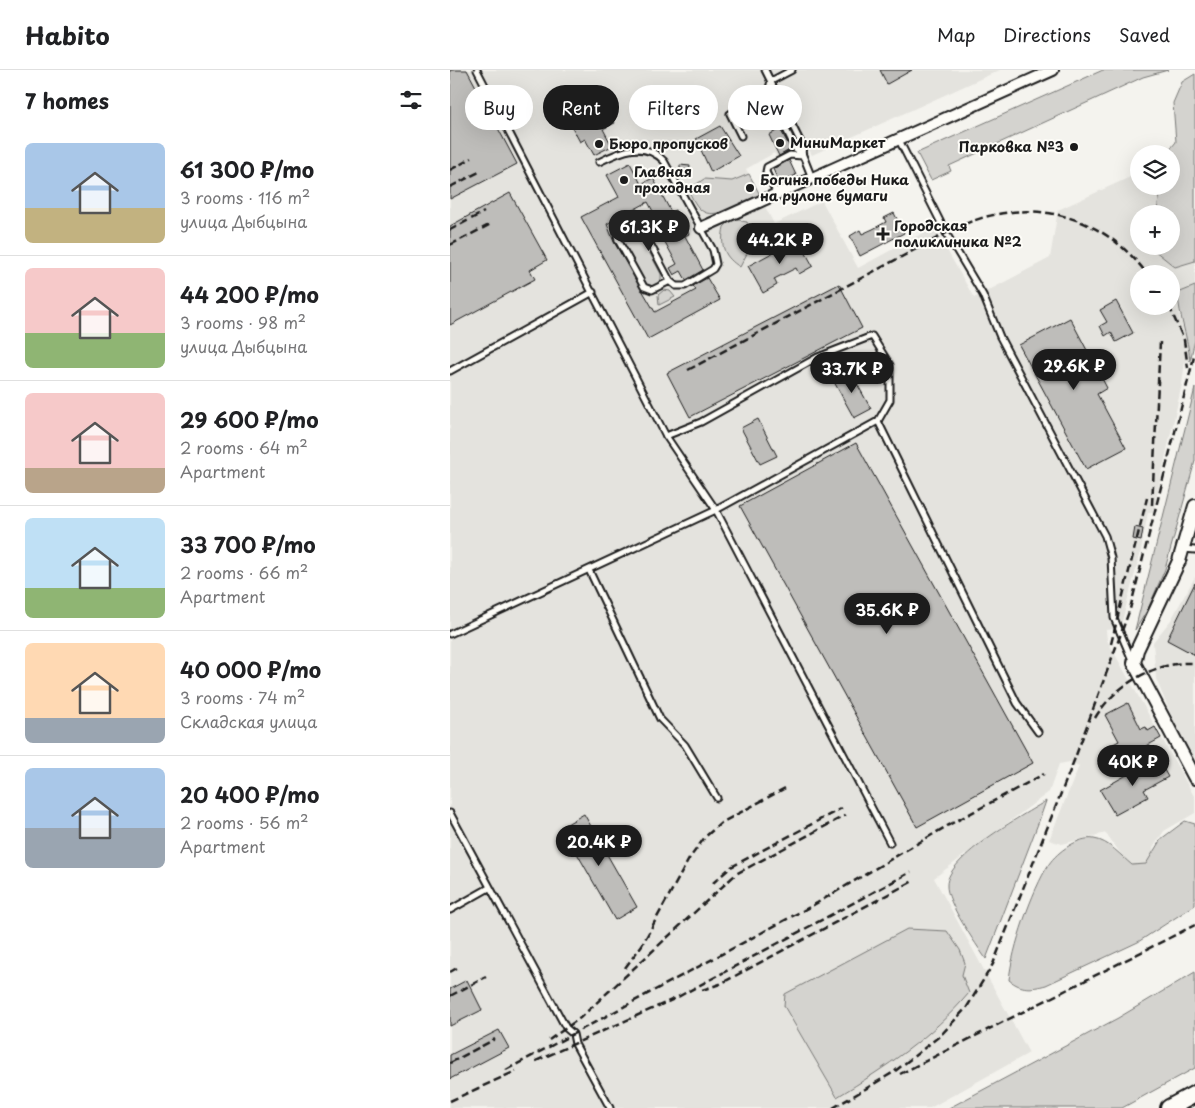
<!DOCTYPE html>
<meta charset="utf-8">
<style>
:root{--surface:#fff;--page:#f6f6f6;--text:#202124;--muted:#757577;--line:#e0e0e0;--accent:#1c1c1c}
body{margin:0;font-family:"Playpen Sans",sans-serif;background:var(--page);color:var(--text);height:100vh;display:flex;flex-direction:column;font-size:19px;white-space:nowrap}
*{box-sizing:border-box;margin:0}
p{font-size:16px;color:var(--muted)}
.icon{flex:none;width:28px;height:28px;fill:none;stroke:currentColor;stroke-width:2;stroke-linecap:round;stroke-linejoin:round}
.map{position:relative;flex:1;overflow:hidden}
.drawer{display:flex;flex-direction:column;background:var(--surface);width:450px}
.drawer>*{flex:none}
.guide{position:absolute;left:15px;top:15px;width:475px;height:45px;display:flex;gap:10px}
.buttons{position:absolute;left:680px;top:75px;display:grid;gap:10px}
.buttons a{display:grid;place-items:center;width:50px;height:50px;border-radius:50%;background:var(--surface);box-shadow:0 5px 20px #0002;font-size:25px}
.price{position:absolute;translate:-50% -42px;padding:0 11px;border-radius:18px;background:var(--accent);color:#fff;font-size:16px;line-height:32px;filter:drop-shadow(0 1px 2px #0008)}
.price::after{content:'';position:absolute;left:50%;top:30px;width:15px;height:11px;margin-left:-8px;background:inherit;clip-path:polygon(0 0,100% 0,50% 100%)}
.price.active{background:#222;color:#fff}
ul{padding:0;list-style:none}
li{display:flex;align-items:center;gap:15px;height:125px;padding:0 25px}
li+li{border-top:1px solid var(--line)}
li span{display:grid;place-items:center;flex:none;width:140px;height:100px;border-radius:8px;color:#555}
li>.icon{margin-inline-start:auto}
span .icon{width:60px;height:60px;fill:#fffc;stroke-width:1}
li b{font-size:21px}
h2{display:flex;justify-content:space-between;align-items:center;height:60px;padding:0 25px;font-size:21px}
.chip{padding:0 18px;border-radius:22px;background:var(--surface);box-shadow:0 5px 20px #0002;font-size:18px;line-height:45px}
.chip.active{background:var(--accent);color:#fff}
header{display:flex;align-items:center;gap:30px;box-sizing:border-box;height:70px;padding:0 25px;background:var(--surface);border-bottom:1px solid var(--line)}
header strong{font-size:24px}
nav{display:flex;gap:28px;margin-inline-start:auto;font-size:18px}
main{display:flex;flex:1;min-height:0}
.map>svg:first-child{display:block}
</style>
<header>
<strong>Habito</strong>
<nav><a>Map</a><a>Directions</a><a>Saved</a></nav>
</header>
<main>
<section class="drawer">
<h2>7 homes<svg class="icon" aria-label="filters" viewBox="0 0 24 24"><path d="M4 7h16M4 17h16"/><circle cx="9" cy="7" r="2"/><circle cx="15" cy="17" r="2"/></svg></h2>
<ul>
<li><span style="background:linear-gradient(#a9c7e8 65%,#c2b280 0)"><svg class="icon" aria-label="home" viewBox="0 0 24 24"><path d="M3 11l9-7 9 7M6 9v11h12V9"/></svg></span><div><b>61 300 ₽/mo</b><p>3 rooms · 116 m²</p><p>улица Дыбцына</p></div></li>
<li><span style="background:linear-gradient(#f6c9c9 65%,#8fb573 0)"><svg class="icon" aria-label="home" viewBox="0 0 24 24"><path d="M3 11l9-7 9 7M6 9v11h12V9"/></svg></span><div><b>44 200 ₽/mo</b><p>3 rooms · 98 m²</p><p>улица Дыбцына</p></div></li>
<li><span style="background:linear-gradient(#f6c9c9 75%,#b9a48a 0)"><svg class="icon" aria-label="home" viewBox="0 0 24 24"><path d="M3 11l9-7 9 7M6 9v11h12V9"/></svg></span><div><b>29 600 ₽/mo</b><p>2 rooms · 64 m²</p><p>Apartment</p></div></li>
<li><span style="background:linear-gradient(#bfe0f5 70%,#8fb573 0)"><svg class="icon" aria-label="home" viewBox="0 0 24 24"><path d="M3 11l9-7 9 7M6 9v11h12V9"/></svg></span><div><b>33 700 ₽/mo</b><p>2 rooms · 66 m²</p><p>Apartment</p></div></li>
<li><span style="background:linear-gradient(#ffd9b3 75%,#9aa5b1 0)"><svg class="icon" aria-label="home" viewBox="0 0 24 24"><path d="M3 11l9-7 9 7M6 9v11h12V9"/></svg></span><div><b>40 000 ₽/mo</b><p>3 rooms · 74 m²</p><p>Складская улица</p></div></li>
<li><span style="background:linear-gradient(#a9c7e8 60%,#9aa5b1 0)"><svg class="icon" aria-label="home" viewBox="0 0 24 24"><path d="M3 11l9-7 9 7M6 9v11h12V9"/></svg></span><div><b>20 400 ₽/mo</b><p>2 rooms · 56 m²</p><p>Apartment</p></div></li>
</ul>
</section>
<div class="map">
<svg width="745" height="1038" viewBox="0 0 745 1038">
<rect width="100%" height="100%" fill="#f4f3ee"/>
<filter id="ink" filterUnits="userSpaceOnUse"><feTurbulence type="fractalNoise" baseFrequency=".02" numOctaves="2"/><feDisplacementMap in="SourceGraphic" scale="10" xChannelSelector="R" yChannelSelector="G"/><feConvolveMatrix kernelMatrix="1 2 1 2 8 2 1 2 1" color-interpolation-filters="sRGB"/></filter>
<g filter="url(#ink)">
<g fill="#e4e3de" fill-rule="evenodd">
<path d="M0,0H550L362,85L353,69L341,75L343,81L327,88L324,83L296,99L324,154L372,131L408,198L484,157L524,228L600,188L608,140L689,103V116H712L706,144H689V176H699L725,197L745,191V216L728,223L729,245L739,274L740,291H735L732,314L703,442H698L690,485L670,558L656,560L657,570L745,728V743L714,761L703,778L707,797L685,804L656,763L612,774L599,770L629,696L620,692L609,694L599,722L484,808L579,983L480,1038H0ZM689,204H721V236H689Z"/>
<polygon points="745,507 745,689 724,652 706,609 703,572 721,550"/>
</g>
<g fill="#d4d3cf" stroke="#787876">
<polygon points="653,0 718,0 693,7 499,96 501,101 481,110 467,83"/>
<polygon points="745,4 745,191 725,197 699,176 721,176 721,144 706,144 712,116 721,116 721,84 716,84 726,72 723,33 732,12"/>
<path d="M299,104L310,125C297,131 267,149 254,142C246,138 242,127 238,120L254,109L282,111Z"/>
<path d="M282,149H290L291,151L297,152L303,172L290,197C274,187 270,176 274,157Z"/>
<path d="M180,153L185,156L211,204V213C205,217 200,218 195,212L169,164L172,156Z"/>
<path d="M745,216V270L740,291C738,266 729,248 728,223Z"/>
<polygon points="214,220 220,221 225,227 209,235 208,225"/>
<polygon points="745,318 745,391 715,499 698,539 685,560"/>
<path d="M596,731L589,751L536,889C526,874 496,832 497,815C497,787 573,745 596,731Z"/>
<path d="M735,751L745,754V835L688,872L596,915C581,919 572,920 559,910C562,879 582,820 599,794C607,782 629,766 644,769C659,771 671,786 682,795L696,794L711,769Z"/>
<path d="M457,859L497,861L510,880L515,893L512,905L519,923C482,967 436,997 387,1027L334,936L335,924Z"/>
<polygon points="745,902 745,998 672,1038 499,1038 668,948"/>
</g>
<g fill="#bebdba" stroke="#1c1c1c">
<polygon points="0,0 17,0 67,94 0,129"/>
<polygon points="430,0 462,0 437,14"/>
<polygon points="157,38 165,53 153,59 162,76 144,85 135,69 130,72 122,57"/>
<polygon points="270,56 289,86 261,102 246,69"/>
<polygon points="330,59 341,79 329,86 319,65"/>
<polygon points="339,90 346,105 329,113 323,99"/>
<polygon points="180,93 191,114 203,108 221,142 225,140 239,164 235,166 253,200 236,210 231,201 224,205 220,198 227,194 210,163 203,167 199,160 206,156 201,147 205,145 198,132 157,154 164,172 205,242 246,220 243,216 257,208 270,230 198,269 131,147 169,127 157,105"/>
<polygon points="230,95 240,96 239,103 230,102"/>
<polygon points="60,123 97,190 80,200 85,209 0,255 0,156"/>
<polygon points="444,143 454,163 410,186 400,166 410,160 412,164 423,159 436,152 434,148"/>
<polygon points="348,169 363,196 349,204 346,198 324,209 327,215 313,223 298,196"/>
<polygon points="389,214 412,258 240,347 217,303"/>
<polygon points="666,231 683,263 666,272 661,262 655,266 650,256 657,252 650,240"/>
<polygon points="620,248 657,318 647,324 676,378 636,399 569,275"/>
<polygon points="400,301 421,339 404,348 383,310"/>
<polygon points="308,349 327,386 310,394 291,358"/>
<polygon points="406,373 583,693 467,757 290,436"/>
<polygon points="685,457 693,459 691,471 683,469"/>
<polygon points="745,513 745,585 717,570"/>
<polygon points="678,633 691,659 696,657 698,661 705,657 711,668 658,697 650,681 669,671 655,645"/>
<polygon points="707,688 718,707 694,720 698,727 665,745 650,720"/>
<polygon points="134,744 187,837 165,850 112,757"/>
<polygon points="17,910 32,940 0,956 0,919"/>
<polygon points="49,960 59,978 0,1009 0,985"/>
</g>
<g fill="none" stroke-linecap="round" stroke-linejoin="round">
<defs>
<g id="service">
<polyline points="27,0 216,366 266,440 440,773"/>
<polyline points="315,0 353,77 352,83"/>
<polyline points="318,22 346,80 352,83 362,108"/>
<polyline points="291,66 280,44 318,22 321,11 342,0"/>
<polyline points="449,70 496,163 533,225 550,267 655,466 661,488 664,548 682,590"/>
<path d="M149,92C171,81 194,70 214,91L263,180L266,194L263,199L235,216H226L220,211L189,153L177,149L168,154L166,159L168,170L194,217L202,220L220,211"/>
<polyline points="327,124 316,102 317,97 340,85 352,86"/>
<polyline points="0,301 143,222"/>
<polyline points="216,366 251,352 368,287 422,266 440,295 440,330 428,351"/>
<polyline points="733,479 745,480"/>
<polyline points="139,500 210,649 235,675 267,728"/>
<polyline points="0,564 266,440 428,351 567,633 588,662"/>
<polyline points="0,743 116,958 123,964 125,974 160,1038"/>
<polyline points="0,840 39,818"/>
</g>
<polyline id="minor" points="251,158 603,0"/>
<polyline id="tertiary" points="745,436 729,491 687,580 684,593 745,708"/>
<polyline id="primary" points="719,1038 745,1024"/>
</defs>
<use href="#service" stroke="#1c1c1c" stroke-width="9"/>
<use href="#minor" stroke="#1c1c1c" stroke-width="14"/>
<use href="#tertiary" stroke="#1c1c1c" stroke-width="16"/>
<use href="#primary" stroke="#1c1c1c" stroke-width="20"/>
<use href="#service" stroke="#fdfcf7" stroke-width="5"/>
<use href="#minor" stroke="#fdfcf7" stroke-width="10"/>
<use href="#tertiary" stroke="#fdfcf7" stroke-width="12"/>
<use href="#primary" stroke="#fdfcf7" stroke-width="16"/>
<g stroke="#1c1c1c" stroke-width="2.5" stroke-dasharray="8 4" stroke-linecap="butt">
<polyline points="0,100 22,88"/>
<polyline points="0,117 29,102"/>
<polyline points="0,160 34,142"/>
<polyline points="0,175 41,154"/>
<polyline points="719,236 734,270 738,298"/>
<path d="M238,300L504,159C574,124 651,142 697,204"/>
<polyline points="702,435 710,272"/>
<polyline points="661,574 697,428"/>
<path d="M645,648C665,615 705,591 745,593"/>
<polyline points="263,813 281,797 392,738"/>
<polyline points="175,898 192,875 239,789 255,767 271,753 337,717"/>
<polyline points="0,902 7,898"/>
<polyline points="252,920 270,914 465,810"/>
<polyline points="0,926 36,907"/>
<polyline points="99,970 130,948 286,804 396,745"/>
<polyline points="86,991 224,929 461,802"/>
<polyline points="0,993 45,969"/>
<polyline points="56,1000 367,833 497,756 594,704"/>
<polyline points="450,1004 745,855"/>
<polyline points="0,1031 66,1001"/>
<polyline points="383,1038 444,1002 491,965 517,937 543,894 625,688 680,539 745,283"/>
</g>
</g>
</g>
<g fill="#1c1c1c" stroke="#fdfcf7" stroke-width="2">
<circle cx="330" cy="73" r="5"/>
<circle cx="149" cy="74" r="5"/>
<circle cx="624" cy="77" r="5"/>
<circle cx="174" cy="110" r="5"/>
<circle cx="300" cy="118" r="5"/>
<path d="M430.5 156.5h5v5h5v5h-5v5h-5v-5h-5v-5h5z"/>
</g>
<g text-anchor="middle" stroke-width="4" stroke-linejoin="round" paint-order="stroke">
<g font-size="14" font-weight="bold" fill="#1c1c1c" stroke="#fdfcf7" text-anchor="start">
<text x="340" y="78">MиниMаркет</text>
<text x="159" y="79">Бюро пропусков</text>
<text x="614" y="82" text-anchor="end">Парковка №3</text>
<text x="184" y="107">Главная<tspan x="184" dy="16">проходная</tspan></text>
<text x="310" y="115">Богиня победы Ника<tspan x="310" dy="16">на рулоне бумаги</tspan></text>
<text x="444" y="161">Городская<tspan x="444" dy="16">поликлиника №2</tspan></text>
</g>
</g>
</svg>
<div class="buttons">
<a><svg class="icon" aria-label="layers" viewBox="0 0 24 24"><path d="M12 4l9 5-9 5-9-5zM3 14l9 5 9-5"/></svg></a>
<a>+</a>
<a>−</a>
</div>
<b class="price active" style="left:199px;top:182px">61.3K ₽</b>
<b class="price" style="left:330px;top:195px">44.2K ₽</b>
<b class="price" style="left:624px;top:321px">29.6K ₽</b>
<b class="price" style="left:402px;top:324px">33.7K ₽</b>
<b class="price" style="left:437px;top:565px">35.6K ₽</b>
<b class="price" style="left:683px;top:717px">40K ₽</b>
<b class="price" style="left:149px;top:797px">20.4K ₽</b>
<div class="guide">
<a class="chip">Buy</a>
<a class="chip active">Rent</a>
<a class="chip">Filters</a>
<a class="chip">New</a>
</div>
</div>
</main>
